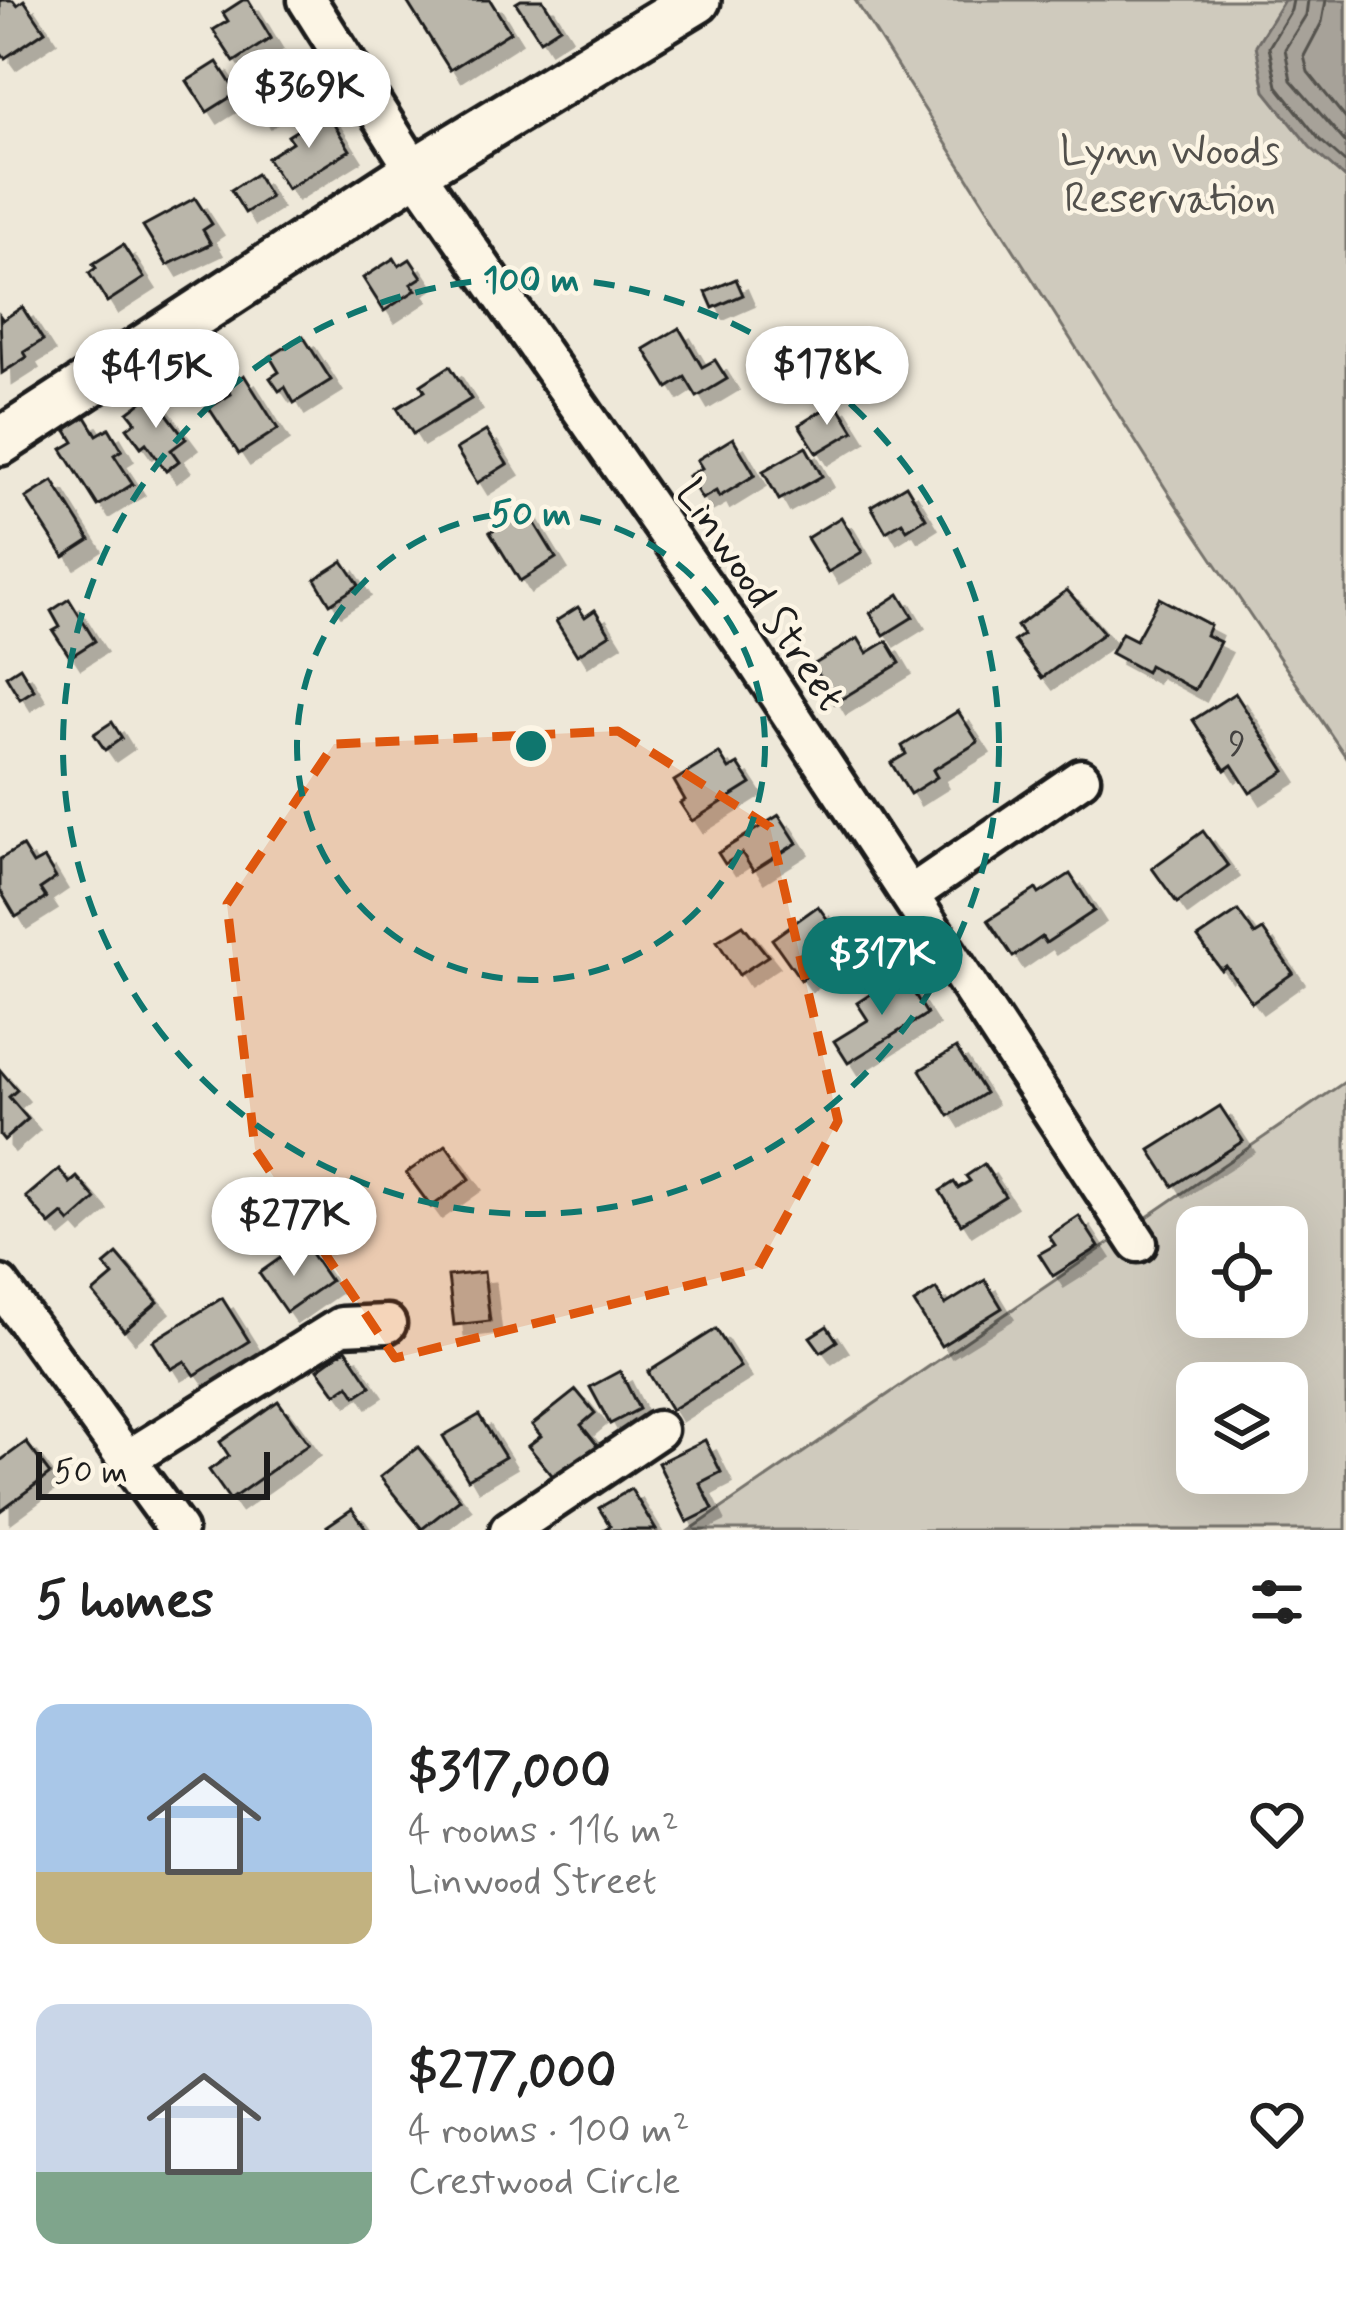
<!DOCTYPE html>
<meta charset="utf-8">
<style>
:root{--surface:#fff;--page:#f2f2f2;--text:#222;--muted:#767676;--accent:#0f766e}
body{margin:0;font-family:Mynerve,sans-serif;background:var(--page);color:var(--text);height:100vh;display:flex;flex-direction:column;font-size:45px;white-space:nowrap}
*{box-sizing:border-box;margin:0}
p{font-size:39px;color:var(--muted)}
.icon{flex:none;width:66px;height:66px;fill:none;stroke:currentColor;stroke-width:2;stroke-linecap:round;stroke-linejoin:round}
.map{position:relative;height:1530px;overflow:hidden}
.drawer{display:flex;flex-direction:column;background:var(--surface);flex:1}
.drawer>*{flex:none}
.controls{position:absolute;left:1176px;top:1206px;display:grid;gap:24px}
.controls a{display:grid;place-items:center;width:132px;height:132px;border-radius:24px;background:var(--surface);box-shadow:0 12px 48px #0002;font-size:60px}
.scale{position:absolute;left:36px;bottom:30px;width:234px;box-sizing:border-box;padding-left:12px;border:6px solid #1c1c1c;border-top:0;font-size:33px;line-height:42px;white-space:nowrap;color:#1c1c1c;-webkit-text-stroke:9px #fcf5e5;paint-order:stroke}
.price{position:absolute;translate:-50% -102px;padding:0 27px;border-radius:42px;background:#fff;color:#222;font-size:39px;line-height:78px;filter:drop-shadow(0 3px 6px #0008)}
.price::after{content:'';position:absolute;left:50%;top:72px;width:36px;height:27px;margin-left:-18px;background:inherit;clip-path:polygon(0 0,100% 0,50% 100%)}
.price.active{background:var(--accent);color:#fff}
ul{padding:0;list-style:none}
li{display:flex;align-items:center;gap:36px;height:300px;padding:0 36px}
li span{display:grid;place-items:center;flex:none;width:336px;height:240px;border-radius:24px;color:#555}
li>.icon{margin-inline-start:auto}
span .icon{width:144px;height:144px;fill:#fffc;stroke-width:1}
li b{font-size:51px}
h2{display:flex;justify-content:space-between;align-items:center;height:144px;padding:0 36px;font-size:51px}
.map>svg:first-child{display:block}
</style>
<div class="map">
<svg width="1346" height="1530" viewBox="0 0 1346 1530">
<defs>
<filter id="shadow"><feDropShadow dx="11" dy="11" stdDeviation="0" flood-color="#0004"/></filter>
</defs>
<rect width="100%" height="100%" fill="#eee8d9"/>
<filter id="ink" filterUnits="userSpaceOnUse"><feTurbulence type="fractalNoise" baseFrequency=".00833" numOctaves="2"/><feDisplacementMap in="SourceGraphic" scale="24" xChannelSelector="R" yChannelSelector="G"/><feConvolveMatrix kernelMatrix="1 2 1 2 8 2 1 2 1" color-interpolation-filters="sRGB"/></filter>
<g filter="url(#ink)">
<g fill="#cfcabd" stroke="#76736c" stroke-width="3" fill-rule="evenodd">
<polygon points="855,0 1346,0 1346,757 1171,497"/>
<path d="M1346,1081V1530H690ZM1197,1227H1287V1317H1197ZM1197,1383H1287V1473H1197Z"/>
</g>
<polygon fill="#a7a299" stroke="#6f6c67" stroke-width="3" points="1284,0 1346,0 1346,179 1310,147 1265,91 1256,45"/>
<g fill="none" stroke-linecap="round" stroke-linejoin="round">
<g stroke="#54524e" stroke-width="3">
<polyline points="1293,0 1291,10 1269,47 1277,86 1319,139 1346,163"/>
<polyline points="1308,0 1306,15 1285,49 1291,80 1346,143"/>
<polyline points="1326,0 1322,22 1304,56 1308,72 1346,119"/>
</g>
</g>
<g fill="#bab6aa" stroke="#1c1c1c" stroke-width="3" filter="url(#shadow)">
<polygon points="0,0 13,0 17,5 24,0 45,31 5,58 0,51"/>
<polygon points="243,0 248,0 271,38 234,62 213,30 228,21 223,13"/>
<polygon points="406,0 490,0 510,32 450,70"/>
<polygon points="521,0 543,0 560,27 540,40 516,3"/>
<polygon points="285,53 306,88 260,116 238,82"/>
<polygon points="217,62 237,93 207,112 187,81"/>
<polygon points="326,112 350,150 287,189 267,158 292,142 288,136"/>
<polygon points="256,174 270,197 245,213 231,190"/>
<polygon points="195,198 212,224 203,230 211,244 167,265 143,226"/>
<polygon points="123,245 144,278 107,302 89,273 96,268 93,264"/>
<polygon points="394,258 399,266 410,259 422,277 411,284 416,290 384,311 363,278"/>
<polygon points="736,279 743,295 713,308 706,292"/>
<polygon points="22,307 43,340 24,352 27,357 2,373 0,316 3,320"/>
<polygon points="679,328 702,367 715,360 727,379 697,397 685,377 668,388 644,349"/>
<polygon points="303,336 331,380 294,403 285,387 279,391 270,378 279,372 270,357"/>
<polygon points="450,366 471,399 413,434 397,408 425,391 421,385"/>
<polygon points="244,375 278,429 239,454 209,408 231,394 226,387"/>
<polygon points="152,394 186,439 171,450 179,461 166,471 146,443 141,447 127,428 136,422 128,412"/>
<polygon points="836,402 854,431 817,453 799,425"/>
<polygon points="86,417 97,435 109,428 122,450 114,455 133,484 98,506 62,449 74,442 66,429"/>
<polygon points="486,431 507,464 477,483 456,449"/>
<polygon points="733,438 755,475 719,497 716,491 702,499 688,476 702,468 697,460"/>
<polygon points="806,447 822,476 779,500 763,471"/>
<polygon points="53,481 90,540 64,557 26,498"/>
<polygon points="906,485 926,518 907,530 902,522 886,532 871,506"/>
<polygon points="526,509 556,558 520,581 490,532"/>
<polygon points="841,517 862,552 828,572 807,538"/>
<polygon points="343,561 359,585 330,604 315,579"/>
<polygon points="1067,590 1104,633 1042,678 1014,641 1023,635 1017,626"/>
<polygon points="899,594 913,617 884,635 870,613"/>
<polygon points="1159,598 1210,625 1206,635 1220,642 1195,690 1149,665 1146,672 1111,653 1122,633 1136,640"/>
<polygon points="69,599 95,641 70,657 53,631 60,627 51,611"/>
<polygon points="578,607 585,617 595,610 610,634 577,655 556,621"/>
<polygon points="858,638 867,653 887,641 900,663 835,703 813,665"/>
<polygon points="20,667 34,690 20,699 6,676"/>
<polygon points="1235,693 1285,771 1250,793 1232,765 1225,770 1193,720"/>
<polygon points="958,711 978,742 933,770 937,777 910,794 891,763 906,754 902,746"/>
<polygon points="112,722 122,738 105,750 94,734"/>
<polygon points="719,753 729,769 738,764 751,784 692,821 680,803 685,800 674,781"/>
<polygon points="779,815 797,843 753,871 742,853 725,864 718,853"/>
<polygon points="1203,831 1228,866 1177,903 1152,868"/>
<polygon points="22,846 33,864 44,858 56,878 40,889 46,898 16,917 0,890 0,859"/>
<polygon points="1070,874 1094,911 1046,943 1042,937 1013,957 988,920 1036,889 1039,894"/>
<polygon points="818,906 847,947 801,980 772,939"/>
<polygon points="1238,911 1255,935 1263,930 1293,973 1252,1002 1226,966 1221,970 1198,938"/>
<polygon points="743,925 768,956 739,975 717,941"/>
<polygon points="902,974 927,1014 848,1063 834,1041 868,1020 857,1003"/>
<polygon points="956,1048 985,1093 949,1116 920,1070"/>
<polygon points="0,1070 17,1090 9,1097 28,1119 4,1140 0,1135"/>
<polygon points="1220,1106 1243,1141 1173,1186 1150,1150"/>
<polygon points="446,1145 470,1179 431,1207 406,1173"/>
<polygon points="984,1164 1005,1196 961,1224 940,1191 954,1182 958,1188 970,1181 966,1176"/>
<polygon points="59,1169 70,1183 77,1177 96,1199 70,1222 63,1214 50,1225 26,1197"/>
<polygon points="1079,1216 1099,1247 1053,1276 1039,1254 1055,1245 1049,1236"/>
<polygon points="308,1249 330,1281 286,1312 259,1273 286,1254 291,1261"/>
<polygon points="117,1254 158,1302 124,1331 93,1293 113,1276 104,1265"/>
<polygon points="484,1272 490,1321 454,1325 448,1276"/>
<polygon points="985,1280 1002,1308 941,1346 914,1303 936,1289 945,1305"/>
<polygon points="222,1298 249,1341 195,1375 185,1361 171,1369 153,1341"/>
<polygon points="827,1326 837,1341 821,1352 810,1337"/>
<polygon points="716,1329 740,1367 671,1410 648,1372"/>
<polygon points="346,1349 371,1386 356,1396 349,1385 336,1394 318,1369"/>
<polygon points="620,1371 639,1409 610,1424 590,1387"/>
<polygon points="576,1390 595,1413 581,1425 598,1446 556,1480 528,1446 541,1436 532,1425"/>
<polygon points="278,1401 309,1444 230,1500 209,1470 229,1456 220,1442"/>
<polygon points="479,1415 505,1457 468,1479 443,1436"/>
<polygon points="705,1440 721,1472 700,1483 713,1509 687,1522 658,1463"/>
<polygon points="26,1442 50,1474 0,1511 0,1461"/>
<polygon points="418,1447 460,1499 422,1529 380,1477"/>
<polygon points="631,1489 656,1530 603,1530 610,1526 599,1508"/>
<polygon points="352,1509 367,1530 330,1530 327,1526"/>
</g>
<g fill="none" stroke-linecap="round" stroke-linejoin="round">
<defs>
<g id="minor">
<polyline points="307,0 415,171 747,648 1138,1243"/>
<polyline points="910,895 1081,778"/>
<polyline points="0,1285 178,1530"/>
<polyline points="128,1459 341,1326 387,1324"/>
<polyline points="509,1530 658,1430"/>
</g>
<polyline id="major" points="0,442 415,171 697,0"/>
</defs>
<use href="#minor" stroke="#1c1c1c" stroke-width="45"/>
<use href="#major" stroke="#1c1c1c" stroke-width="54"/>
<use href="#minor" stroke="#fcf5e5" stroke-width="36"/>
<use href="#major" stroke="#fcf5e5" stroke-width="45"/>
</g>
</g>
<path fill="#de560d" fill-opacity="0.2" stroke="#de560d" stroke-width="9" stroke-dasharray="24 15" stroke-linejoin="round" d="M618,731L770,827L838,1121L758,1268L395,1358L255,1149L227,904L334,744Z"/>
<g fill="none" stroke="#0f766e" stroke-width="6" stroke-dasharray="21 15">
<circle cx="531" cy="746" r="234"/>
<circle cx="531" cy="746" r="468"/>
</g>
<g text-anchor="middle" stroke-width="9" stroke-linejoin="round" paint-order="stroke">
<g font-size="36" fill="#444240">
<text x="1237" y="755">9</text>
</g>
<g font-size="42" fill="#52504c" stroke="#fcf5e5">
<text x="1170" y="164">Lynn Woods<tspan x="1170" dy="48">Reservation</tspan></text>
</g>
<g font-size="42" fill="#1c1c1c" stroke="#fcf5e5">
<text transform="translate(762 594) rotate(56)" y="15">Linwood Street</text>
</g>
</g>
<circle cx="531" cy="746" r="18" fill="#0f766e" stroke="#fcf5e5" stroke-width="6"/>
<g font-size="36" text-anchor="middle" font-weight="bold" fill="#0f766e" stroke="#fcf5e5" stroke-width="9" stroke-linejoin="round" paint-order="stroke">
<text x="531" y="291">100 m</text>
<text x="531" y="525">50 m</text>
</g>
</svg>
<div class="controls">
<a><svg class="icon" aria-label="locate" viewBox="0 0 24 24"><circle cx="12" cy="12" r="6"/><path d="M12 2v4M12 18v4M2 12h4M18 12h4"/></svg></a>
<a><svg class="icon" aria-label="layers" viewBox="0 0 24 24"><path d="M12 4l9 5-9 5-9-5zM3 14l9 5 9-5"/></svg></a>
</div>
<div class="scale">50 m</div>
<b class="price" style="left:309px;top:151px">$369K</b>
<b class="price" style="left:827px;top:428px">$178K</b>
<b class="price" style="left:156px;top:431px">$415K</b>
<b class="price active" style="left:882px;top:1018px">$317K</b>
<b class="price" style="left:294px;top:1279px">$277K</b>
</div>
<section class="drawer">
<h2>5 homes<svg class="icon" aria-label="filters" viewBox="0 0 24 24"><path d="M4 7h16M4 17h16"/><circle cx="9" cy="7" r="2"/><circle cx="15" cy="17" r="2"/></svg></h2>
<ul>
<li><span style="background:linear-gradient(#a9c7e8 70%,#c2b280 0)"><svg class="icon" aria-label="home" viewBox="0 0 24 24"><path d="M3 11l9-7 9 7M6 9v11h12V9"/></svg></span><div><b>$317,000</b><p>4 rooms · 116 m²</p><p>Linwood Street</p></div><svg class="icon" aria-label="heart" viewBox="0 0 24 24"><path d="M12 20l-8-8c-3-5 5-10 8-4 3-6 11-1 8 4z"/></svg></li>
<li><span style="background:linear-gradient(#c9d6e8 70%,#7fa58c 0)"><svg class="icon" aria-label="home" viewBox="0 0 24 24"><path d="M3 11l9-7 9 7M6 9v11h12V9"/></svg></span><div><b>$277,000</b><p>4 rooms · 100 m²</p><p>Crestwood Circle</p></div><svg class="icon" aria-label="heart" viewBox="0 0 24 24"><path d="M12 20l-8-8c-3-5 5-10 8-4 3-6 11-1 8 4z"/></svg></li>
</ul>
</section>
